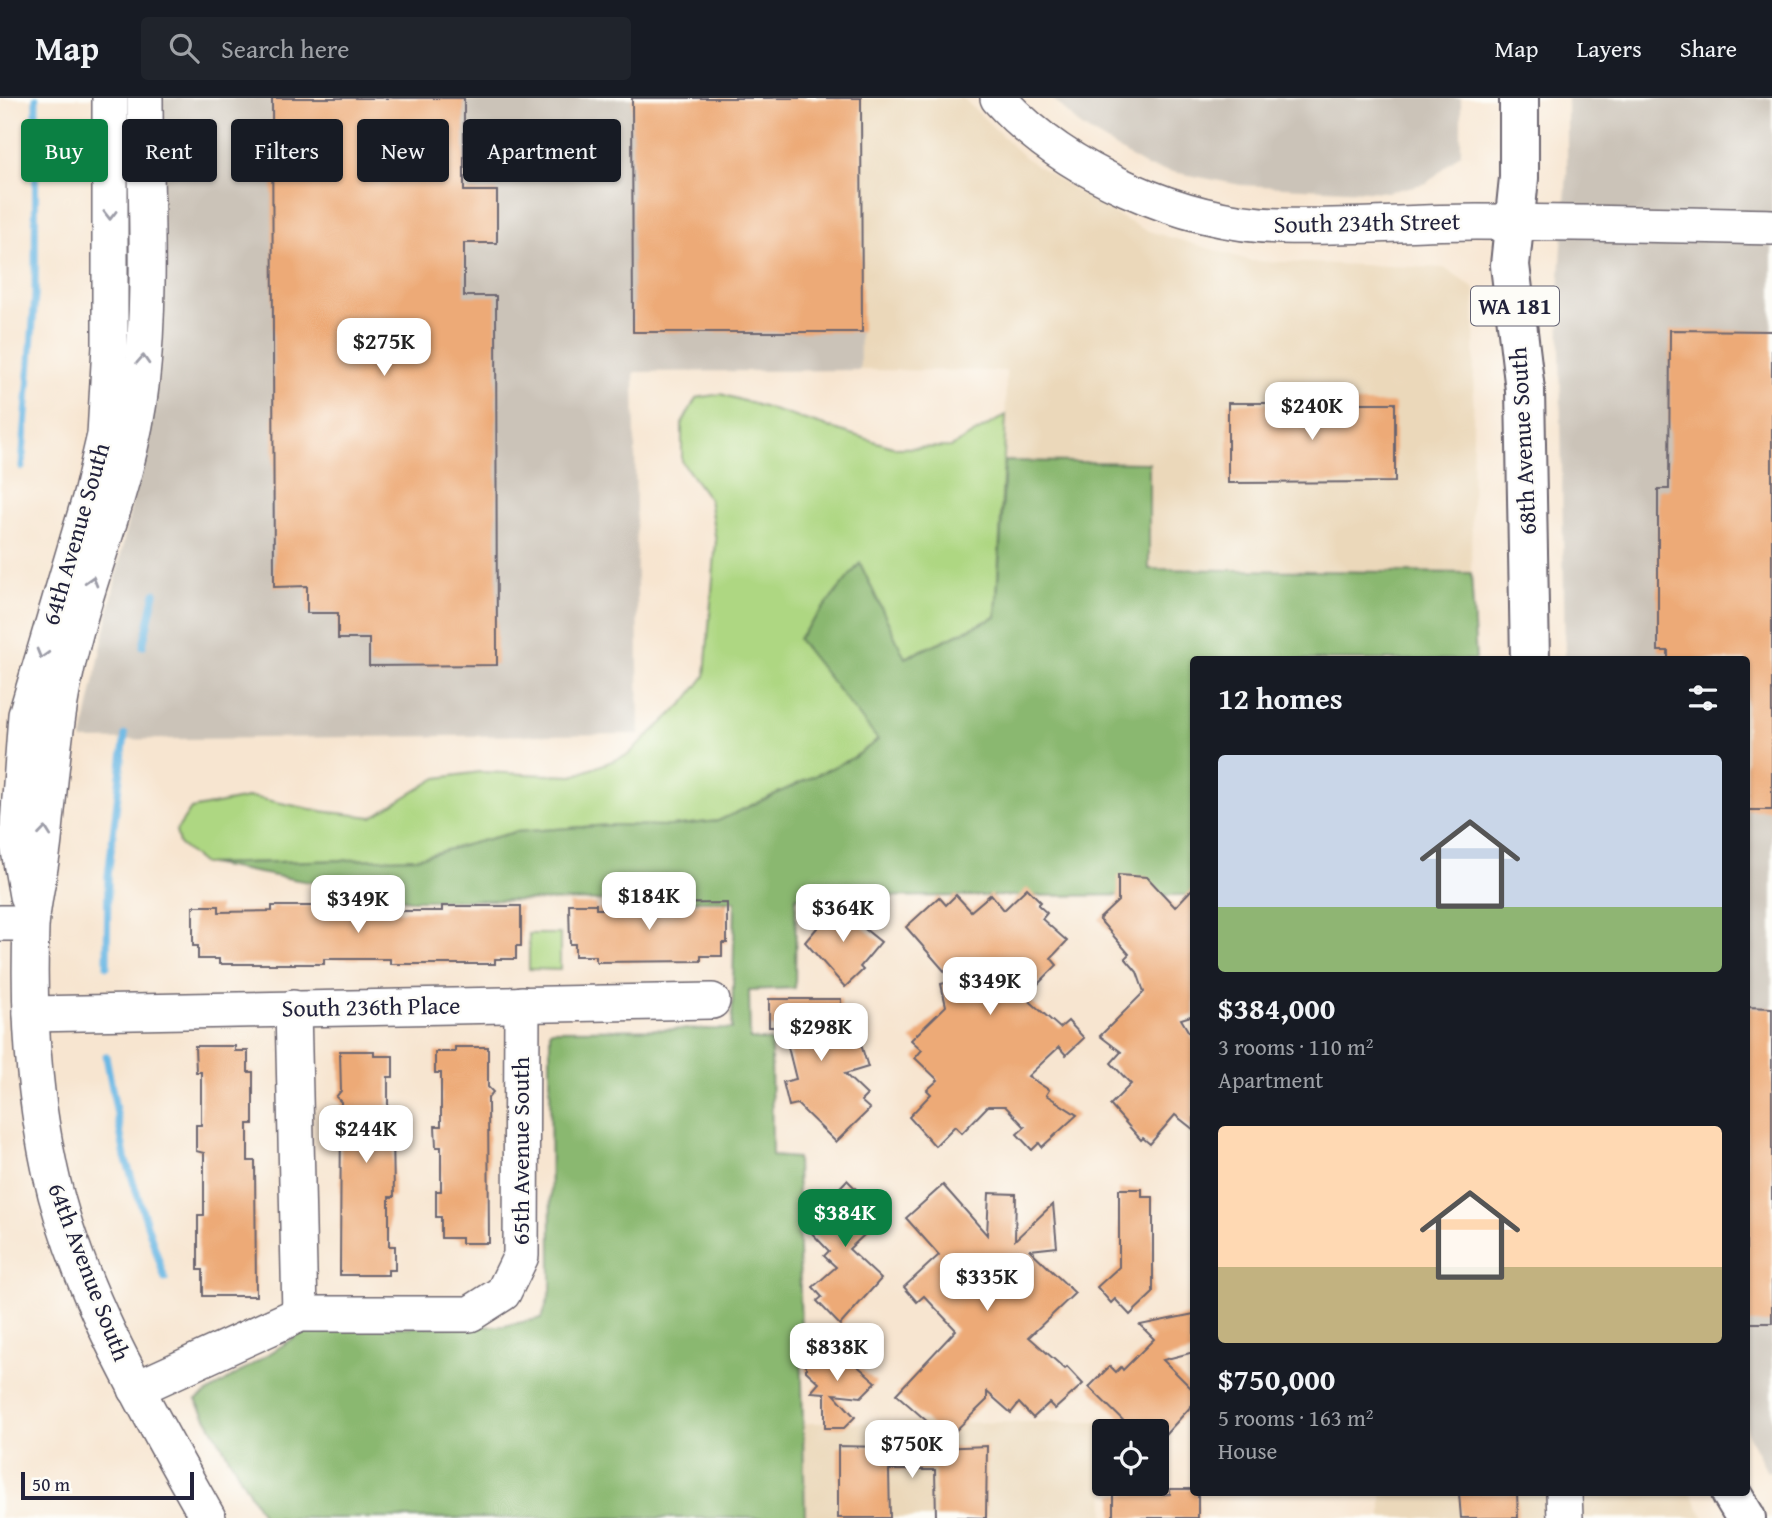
<!DOCTYPE html>
<meta charset="utf-8">
<style>
:root{--surface:#171b24;--page:#20242c;--text:#f1f3f6;--muted:#9ea1a6;--line:#363941;--accent:#0b8043}
body{margin:0;font-family:"Gentium Book Plus",serif;background:var(--page);color:var(--text);height:100vh;display:flex;flex-direction:column;font-size:26px;white-space:nowrap}
*{box-sizing:border-box;margin:0}
p{font-size:23px;color:var(--muted)}
.icon{flex:none;width:38px;height:38px;fill:none;stroke:currentColor;stroke-width:2;stroke-linecap:round;stroke-linejoin:round}
.map{position:relative;flex:1;overflow:hidden}
.side{position:absolute;left:1190px;top:558px;width:560px;height:840px;display:flex;flex-direction:column;background:var(--surface);border-radius:7px;box-shadow:0 2px 5px #0004}
.side>*{flex:none}
.top-card{position:absolute;left:21px;top:21px;width:665px;height:63px;display:flex;gap:14px}
.tools{position:absolute;left:1092px;top:1321px;display:grid;gap:14px}
.tools a{display:grid;place-items:center;width:77px;height:77px;border-radius:7px;background:var(--surface);box-shadow:0 2px 5px #0004;font-size:35px}
.scale{position:absolute;left:21px;bottom:18px;width:173px;box-sizing:border-box;padding-left:7px;border:4px solid #22223b;border-top:0;font-size:19px;line-height:24px;white-space:nowrap;color:#22223b;-webkit-text-stroke:5px #fdfcf7;paint-order:stroke}
.price{position:absolute;translate:-50% -60px;padding:0 16px;border-radius:14px;background:#fff;color:#222;font-size:23px;line-height:46px;filter:drop-shadow(0 2px 4px #0008)}
.price::after{content:'';position:absolute;left:50%;top:42px;width:21px;height:16px;margin-left:-10px;background:inherit;clip-path:polygon(0 0,100% 0,50% 100%)}
.price.on{background:var(--accent);color:#fff}
ul{padding:0;list-style:none}
li{display:grid;align-content:center;gap:14px;height:371px;padding:0 28px}
li span{display:grid;place-items:center;height:217px;border-radius:7px;color:#555}
li>.icon{margin-inline-start:auto}
span .icon{width:126px;height:126px;fill:#fffc;stroke-width:1}
li b{font-size:30px}
h2{display:flex;justify-content:space-between;align-items:center;height:84px;padding:0 28px;font-size:30px}
.chip{padding:0 24px;border-radius:7px;background:var(--surface);box-shadow:0 2px 5px #0004;font-size:24px;line-height:63px}
.chip.on{background:var(--accent);color:#fff}
header{display:flex;align-items:center;gap:42px;box-sizing:border-box;height:98px;padding:0 35px;background:var(--surface);border-bottom:2px solid var(--line)}
header strong{font-size:33px}
nav{display:flex;gap:38px;margin-inline-start:auto;font-size:24px}
.search{width:490px;height:63px;background:var(--page);display:flex;align-items:center;gap:18px;box-sizing:border-box;padding:0 24px;border-radius:7px;color:var(--muted);font-size:26px}
.map>svg:first-child{display:block}
</style>
<header>
<strong>Map</strong>
<div class="search"><svg class="icon" aria-label="search" viewBox="0 0 24 24"><circle cx="10" cy="10" r="6"/><path d="M15 15l6 6"/></svg>Search here</div>
<nav><a>Map</a><a>Layers</a><a>Share</a></nav>
</header>
<div class="map">
<svg width="1772" height="1420" viewBox="0 0 1772 1420">
<rect width="100%" height="100%" fill="#fdfcf7"/>
<filter id="ink" filterUnits="userSpaceOnUse"><feTurbulence type="fractalNoise" baseFrequency=".0143" numOctaves="2"/><feDisplacementMap in="SourceGraphic" scale="14" xChannelSelector="R" yChannelSelector="G"/><feConvolveMatrix kernelMatrix="1 2 1 2 8 2 1 2 1" color-interpolation-filters="sRGB"/></filter>
<filter id="wash" filterUnits="userSpaceOnUse"><feTurbulence type="fractalNoise" baseFrequency=".00686" numOctaves="4" result="noise"/><feDisplacementMap in="SourceGraphic" scale="28" xChannelSelector="R" yChannelSelector="G"/><feGaussianBlur stdDeviation="1.57" result="paint"/><feColorMatrix in="noise" values="0 0 0 0 0 0 0 0 0 0 0 0 0 0 0 0 0 1.4 0 .05"/><feComposite in="paint" operator="in"/></filter>
<g filter="url(#wash)">
<rect width="100%" height="100%" fill="#f7e5d0"/>
<g fill="#ebd8ba">
<polygon points="858,0 963,0 1024,59 1094,105 1145,132 1252,163 1444,170 1475,191 1471,475 1148,471 1149,365 1005,363 1006,273 860,272"/>
<polygon points="1104,1324 1105,1420 805,1420 805,1325"/>
<polygon points="1382,1395 1691,1395 1704,1420 1382,1420"/>
</g>
<g fill="#cbc3b8">
<polygon points="162,0 858,0 860,272 634,274 639,636 82,642 161,265"/>
<polygon points="1052,0 1461,0 1461,55 1427,85 1387,94 1241,87 1147,69 1082,29"/>
<polygon points="1567,0 1772,0 1772,1373 1767,1373 1746,1333 1746,562 1565,562 1559,193 1567,74"/>
</g>
<g fill="#aed782" stroke="#687c5e" stroke-width="2">
<polygon points="721,296 896,350 951,349 1006,317 996,519 904,560 860,466 878,642 853,660 718,723 670,728 609,727 515,734 416,760 203,766 179,746 176,733 191,711 252,699 320,713 372,719 437,680 480,674 573,678 628,657 685,604 705,578 716,443 709,401 682,364 682,326 696,300"/>
<polygon points="529,836 560,836 560,872 529,871"/>
</g>
<polygon fill="#8ab870" stroke="#566d56" stroke-width="2" points="1005,363 1149,365 1149,471 1471,475 1476,562 1194,562 1193,797 796,799 795,890 749,892 750,941 771,943 772,1058 797,1060 805,1420 264,1420 196,1302 310,1230 504,1228 542,1220 551,1192 550,932 732,931 735,803 410,802 209,766 416,760 515,734 609,727 670,728 718,723 853,660 878,642 798,541 860,465 905,560 996,519"/>
<g fill="none" stroke-linecap="round" stroke-linejoin="round">
<g stroke="#6ab8e4" stroke-width="7">
<polyline points="22,369 35,197 36,0"/>
<polyline points="143,548 155,495"/>
<polyline points="107,868 108,778 125,637"/>
<polyline points="106,958 125,1059 165,1181"/>
</g>
</g>
<g id="blocks">
<g fill="#edaa77">
<polygon points="272,0 464,0 464,93 497,93 497,145 464,145 464,198 496,198 497,567 369,568 369,541 338,541 338,515 307,515 307,488 274,489"/>
<polygon points="632,0 861,0 862,234 633,234"/>
<polygon points="1670,232 1772,233 1772,712 1746,712 1746,562 1668,562 1668,553 1658,553 1658,391 1669,391"/>
<polygon points="1323,298 1356,305 1395,305 1395,384 1228,385 1228,305 1306,305 1306,301"/>
<polygon points="1118,777 1147,779 1175,809 1194,789 1194,917 1181,921 1194,943 1194,1032 1175,1017 1150,1046 1143,1040 1141,1042 1110,1007 1131,986 1111,965 1121,954 1100,938 1144,894 1137,874 1125,860 1129,856 1099,821 1118,803"/>
<polygon points="1027,790 1041,804 1038,807 1047,815 1042,821 1067,843 1051,860 1057,867 1025,899 1060,930 1068,923 1084,940 1066,957 1059,949 1028,978 1049,992 1046,997 1077,1017 1042,1049 1039,1045 1032,1052 1017,1036 1025,1029 1005,1008 988,1008 962,1035 955,1028 935,1048 909,1019 931,996 927,992 938,982 915,960 922,952 911,942 946,908 941,886 953,883 906,829 939,799 946,807 956,797 971,813 991,796 1004,812"/>
<polygon points="727,805 727,845 722,845 722,858 701,858 701,863 596,864 596,858 575,858 575,846 570,846 569,806 596,806 596,811 648,811 648,806"/>
<polygon points="842,805 864,822 860,827 881,844 860,869 863,872 845,889 805,844 834,810 836,812"/>
<polygon points="193,808 219,808 219,814 272,813 272,808 389,808 389,813 442,813 442,808 521,808 521,848 516,848 516,861 495,861 495,866 390,866 390,861 324,861 324,866 219,866 219,861 198,861 198,848 193,848"/>
<polygon points="769,901 841,901 840,945 859,940 868,969 845,976 867,997 861,1003 870,1011 836,1044 797,1006 789,1008 783,984 796,981 783,929 769,929"/>
<polygon points="1746,909 1772,910 1772,1225 1746,1225"/>
<polygon points="195,948 235,948 235,953 248,953 248,974 253,974 253,1026 248,1026 248,1063 255,1063 256,1198 203,1198 203,1172 198,1172 198,1117 204,1117 204,1055 196,1053 196,1027 201,1027 201,974 196,974"/>
<polygon points="455,949 488,949 488,989 493,994 488,1000 489,1145 461,1145 461,1140 441,1140 441,1119 436,1119 436,1093 441,1093 441,1049 436,1049 435,1028 441,1028 441,975 435,975 435,954 455,954"/>
<polygon points="340,953 374,953 374,958 393,958 393,979 388,979 388,1032 393,1032 394,1099 389,1099 389,1148 395,1148 395,1172 388,1172 388,1177 340,1177 341,1004 336,999 341,993"/>
<polygon points="847,1082 866,1101 872,1096 889,1114 849,1151 881,1181 840,1227 817,1203 822,1199 813,1189 836,1169 824,1158 829,1153 804,1127"/>
<polygon points="943,1087 987,1137 989,1095 1016,1096 1015,1142 1053,1106 1057,1149 1030,1152 1075,1195 1029,1239 1065,1271 1067,1269 1083,1286 1055,1311 1049,1305 1033,1320 1019,1305 1011,1315 987,1294 987,1302 947,1341 896,1296 956,1232 924,1198 917,1204 904,1189 939,1157 906,1120"/>
<polygon points="1119,1091 1142,1091 1142,1099 1153,1099 1153,1195 1130,1217 1115,1201 1111,1205 1097,1189 1119,1169"/>
<polygon points="1194,1216 1194,1254 1163,1262 1194,1293 1194,1305 1166,1336 1154,1325 1145,1334 1135,1334 1089,1289 1110,1268 1116,1274 1121,1269 1123,1272 1154,1241 1140,1227"/>
<polygon points="806,1252 839,1252 876,1284 861,1299 834,1296 855,1319 844,1330 825,1330 825,1295 811,1294 819,1285 806,1273"/>
<polygon points="838,1348 884,1349 887,1352 987,1348 986,1420 936,1419 935,1372 889,1372 890,1420 838,1420"/>
<polygon points="1170,1391 1194,1391 1194,1395 1198,1395 1198,1420 1113,1420 1113,1396 1170,1396"/>
<polygon points="1459,1395 1517,1395 1518,1420 1461,1420"/>
</g>
</g>
</g>
<g filter="url(#ink)">
<use href="#blocks" fill-opacity="0" stroke="#6d666f" stroke-width="2"/>
<g fill="none" stroke-linecap="round" stroke-linejoin="round">
<defs>
<g id="minor">
<path d="M145,0C145,95 152,193 141,288C130,386 86,477 66,573C54,628 50,686 44,742C41,771 33,800 31,829C28,909 33,993 50,1072C76,1193 148,1313 208,1420"/>
<path d="M998,0C1064,74 1182,125 1280,128C1345,130 1411,124 1476,124C1575,124 1673,127 1772,129"/>
<polyline points="27,798 17,741 26,617 91,397 105,337 110,248 110,0"/>
<polyline points="0,825 31,825"/>
<polyline points="293,910 300,1216"/>
<polyline points="31,916 712,903"/>
<polyline points="136,1291 300,1216 470,1216 503,1195 521,1158 522,906"/>
<polyline points="1564,1395 1565,1420"/>
</g>
<g id="major">
<polyline points="1519,0 1519,80 1510,167 1525,292 1530,562"/>
<polyline points="1731,1395 1746,1420"/>
</g>
</defs>
<use href="#minor" stroke="#6d666f" stroke-width="38"/>
<use href="#major" stroke="#6d666f" stroke-width="42"/>
<use href="#minor" stroke="#fff" stroke-width="35"/>
<use href="#major" stroke="#fff" stroke-width="38"/>
</g>
<defs><path id="oneway-chevron" d="M-2-3.5L2.5 0L-2 3.5" fill="none" stroke-width="1.6" stroke-linecap="round" stroke-linejoin="round" transform="scale(1.75)"/></defs>
<g stroke="#9c9ca7">
<use href="#oneway-chevron" transform="translate(110 117) rotate(90)"/>
<use href="#oneway-chevron" transform="translate(143 262) rotate(-87)"/>
<use href="#oneway-chevron" transform="translate(92 483) rotate(-74)"/>
<use href="#oneway-chevron" transform="translate(42 556) rotate(106)"/>
<use href="#oneway-chevron" transform="translate(45 734) rotate(-84)"/>
</g>
</g>
<g text-anchor="middle" stroke-width="5" stroke-linejoin="round" paint-order="stroke">
<rect fill="#fdfcf7" stroke="#646373" stroke-width="2" x="1471" y="188.5" width="88" height="39" rx="5"/>
<g font-size="23" font-weight="bold" fill="#22223b">
<text x="1515" y="216">WA 181</text>
</g>
<g font-size="24" fill="#22223b" stroke="#fdfcf7">
<text transform="translate(1367 125) rotate(-1)" y="8">South 234th Street</text>
<text transform="translate(1523 343) rotate(-93)" y="8">68th Avenue South</text>
<text transform="translate(76 436) rotate(-74)" y="8">64th Avenue South</text>
<text transform="translate(371 909) rotate(-1)" y="8">South 236th Place</text>
<text transform="translate(521 1053) rotate(-90)" y="8">65th Avenue South</text>
<text transform="translate(89 1174) rotate(69)" y="8">64th Avenue South</text>
</g>
</g>
</svg>
<div class="tools">
<a><svg class="icon" aria-label="locate" viewBox="0 0 24 24"><circle cx="12" cy="12" r="6"/><path d="M12 2v4M12 18v4M2 12h4M18 12h4"/></svg></a>
</div>
<div class="scale">50 m</div>
<b class="price" style="left:384px;top:280px">$275K</b>
<b class="price" style="left:1312px;top:344px">$240K</b>
<b class="price" style="left:649px;top:834px">$184K</b>
<b class="price" style="left:358px;top:837px">$349K</b>
<b class="price" style="left:843px;top:846px">$364K</b>
<b class="price" style="left:990px;top:919px">$349K</b>
<b class="price" style="left:821px;top:965px">$298K</b>
<b class="price" style="left:366px;top:1067px">$244K</b>
<b class="price on" style="left:845px;top:1151px">$384K</b>
<b class="price" style="left:987px;top:1215px">$335K</b>
<b class="price" style="left:837px;top:1285px">$838K</b>
<b class="price" style="left:912px;top:1382px">$750K</b>
<div class="top-card">
<a class="chip on">Buy</a>
<a class="chip">Rent</a>
<a class="chip">Filters</a>
<a class="chip">New</a>
<a class="chip">Apartment</a>
</div>
<section class="side">
<h2>12 homes<svg class="icon" aria-label="filters" viewBox="0 0 24 24"><path d="M4 7h16M4 17h16"/><circle cx="9" cy="7" r="2"/><circle cx="15" cy="17" r="2"/></svg></h2>
<ul>
<li><span style="background:linear-gradient(#c9d6e8 70%,#8fb573 0)"><svg class="icon" aria-label="home" viewBox="0 0 24 24"><path d="M3 11l9-7 9 7M6 9v11h12V9"/></svg></span><div><b>$384,000</b><p>3 rooms · 110 m²</p><p>Apartment</p></div></li>
<li><span style="background:linear-gradient(#ffd9b3 65%,#c2b280 0)"><svg class="icon" aria-label="home" viewBox="0 0 24 24"><path d="M3 11l9-7 9 7M6 9v11h12V9"/></svg></span><div><b>$750,000</b><p>5 rooms · 163 m²</p><p>House</p></div></li>
</ul>
</section>
</div>
